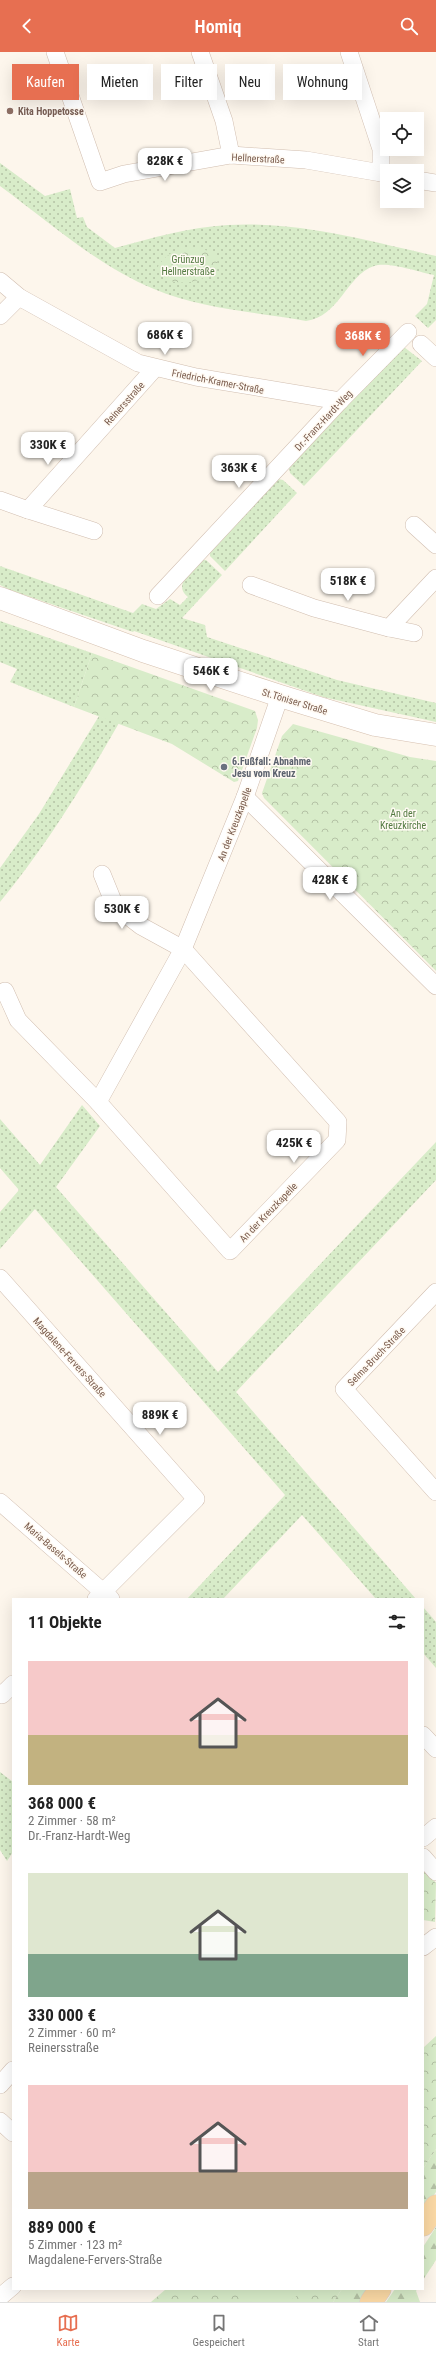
<!DOCTYPE html>
<html lang="de">
<meta charset="utf-8">
<style>
:root{--surface:#fff;--page:#f6f6f6;--text:#222;--muted:#767676;--line:#e0e0e0;--accent:#e76f51}
body{margin:0;font-family:"Roboto Condensed",sans-serif;background:var(--page);color:var(--text);height:100vh;display:flex;flex-direction:column;font-size:15px;white-space:nowrap}
*{box-sizing:border-box;margin:0}
p{font-size:13px;color:var(--muted)}
.icon{flex:none;width:22px;height:22px;fill:none;stroke:currentColor;stroke-width:2;stroke-linecap:round;stroke-linejoin:round}
.map{position:relative;flex:1;overflow:hidden}
.panel{position:absolute;left:12px;top:1546px;width:412px;height:692px;display:flex;flex-direction:column;background:var(--surface);border-radius:0px;box-shadow:0 4px 16px #0002}
.panel>*{flex:none}
.hud{position:absolute;left:12px;top:12px;width:412px;height:36px;display:flex;gap:8px}
.buttons{position:absolute;left:380px;top:60px;display:grid;gap:8px}
.buttons a{display:grid;place-items:center;width:44px;height:44px;border-radius:0px;background:var(--surface);box-shadow:0 4px 16px #0002;font-size:20px}
.price{position:absolute;translate:-50% -34px;padding:0 9px;border-radius:8px;background:#fff;color:#222;font-size:13px;line-height:26px;filter:drop-shadow(0 1px 2px #0008)}
.price::after{content:'';position:absolute;left:50%;top:24px;width:12px;height:9px;margin-left:-6px;background:inherit;clip-path:polygon(0 0,100% 0,50% 100%)}
.price.active{background:var(--accent);color:#fff}
ul{padding:0;list-style:none}
li{display:grid;align-content:center;gap:8px;height:212px;padding:0 16px}
li span{display:grid;place-items:center;height:124px;border-radius:0px;color:#555}
li>.icon{margin-inline-start:auto}
span .icon{width:72px;height:72px;fill:#fffc;stroke-width:1}
li b{font-size:17px}
h2{display:flex;justify-content:space-between;align-items:center;height:48px;padding:0 16px;font-size:17px}
.chip{padding:0 14px;border-radius:0px;background:var(--surface);box-shadow:0 4px 16px #0002;font-size:14px;line-height:36px}
.chip.active{background:var(--accent);color:#fff}
header{display:flex;justify-content:space-between;align-items:center;height:52px;padding:0 16px;background:var(--accent);color:#fff;font-size:18px;font-weight:600}
.tabs{display:flex;justify-content:space-around;align-items:center;height:56px;border-top:1px solid var(--line);background:var(--surface);font-size:11px;color:var(--muted)}
.tabs a{display:grid;justify-items:center;gap:2px}
.tabs .active{color:var(--accent)}
.map>svg:first-child{display:block}
</style>
<header><svg class="icon" aria-label="back" viewBox="0 0 24 24"><path d="M15 5l-7 7 7 7"/></svg>Homiq<svg class="icon" aria-label="search" viewBox="0 0 24 24"><circle cx="10" cy="10" r="6"/><path d="M15 15l6 6"/></svg></header>
<div class="map">
<svg width="436" height="2250" viewBox="0 0 436 2250">
<defs>
<pattern id="grass-dots" width="8" height="8" patternUnits="userSpaceOnUse"><rect width="8" height="8" fill="#d8ecc9"/><path d="M2 2h.1M6 6h.1" fill="none" stroke="#b4c2a5" stroke-width="1.8" stroke-linecap="round"/></pattern>
<pattern id="forest-firs" width="22" height="20" patternUnits="userSpaceOnUse"><rect width="22" height="20" fill="#d8ecc9"/><path d="M5 1l3.5 6h-7zM16 11l3.5 6h-7z" fill="#b4c2a5"/></pattern>
<pattern id="park-crowns" width="20" height="18" patternUnits="userSpaceOnUse"><rect width="20" height="18" fill="#d8ecc9"/><path d="M2 6a3 3 0 1 1 6 0M12 15a3 3 0 1 1 6 0" fill="none" stroke="#b4c2a5"/></pattern>
</defs>
<rect width="100%" height="100%" fill="#fdf6ec"/>
<g fill="url(#grass-dots)">
<path d="M0,111L45,144L70,137L77,166L83,165L87,175L115,196C152,186 190,175 228,173C299,169 368,189 436,204V268L428,276L415,264L427,252L434,223C419,220 387,209 374,214C347,223 339,265 306,269C257,260 201,257 154,237C98,214 49,170 0,134Z"/>
<polygon points="404,295 422,309 304,434 290,421 289,416 397,299"/>
<polygon points="278,427 283,428 297,441 225,519 210,504 210,500"/>
<path d="M202,508H206L222,523L182,566L205,573L207,585L337,628L436,651V670L323,645L134,579L133,580L10,538L0,533V514L133,561L142,552L156,557L170,547L180,553L188,545C172,533 192,519 202,508Z"/>
<polygon points="0,569 92,601 74,655 10,630 17,617 0,610"/>
<path d="M99,664L119,671C83,734 46,794 0,850V816L39,762Z"/>
<polygon points="82,1053 100,1074 56,1135 218,1320 436,1090 436,1128 236,1340 416,1547 376,1547 302,1463 223,1547 187,1547 285,1443 35,1157 0,1197 0,1160 19,1138 0,1116 0,1067 40,1113"/>
<polygon points="423,1555 436,1570 436,1616 423,1601"/>
<polygon points="0,1720 13,1730 13,1800 7,1809 0,1798"/>
</g>
<g fill="url(#forest-firs)">
<polygon points="436,2097 436,2140 423,2160 423,2117"/>
<polygon points="436,2175 436,2208 423,2228 423,2195"/>
<polygon points="342,2237 371,2237 362,2250 333,2250"/>
<polygon points="395,2237 417,2237 416,2239 420,2250 386,2250"/>
</g>
<g fill="url(#park-crowns)">
<path d="M191,195L214,200C233,228 161,245 158,214C168,201 175,197 191,195Z"/>
<polygon points="92,601 255,659 258,668 257,676 238,729 234,730 172,692 74,655"/>
<polygon points="293,672 410,705 436,709 436,919 264,746 262,741 282,684"/>
<polygon points="423,1817 436,1831 435,1870 423,1868"/>
<polygon points="436,1984 436,2097 423,2117 423,1996"/>
<polygon points="166,2237 342,2237 333,2250 151,2250"/>
</g>
<polygon fill="#d8ecc9" points="237,2237 307,2237 288,2250 252,2250 242,2247"/>
<g fill="none" stroke-linecap="round" stroke-linejoin="round">
<defs>
<g id="minor">
<polyline points="55,0 100,130 124,122 231,103 306,108 387,122"/>
<polyline points="200,0 224,69 231,103"/>
<polyline points="349,0 381,97 381,121"/>
<polyline points="417,128 436,131"/>
<polyline points="0,229 19,245 138,311 196,325 340,349"/>
<polyline points="0,264 19,245"/>
<polyline points="421,292 436,306"/>
<polyline points="0,448 28,458"/>
<polyline points="414,473 436,493"/>
<polyline points="94,479 28,458 155,316"/>
<polyline points="251,533 314,556 389,576 436,526"/>
<polyline points="158,544 340,349 408,280"/>
<polyline points="389,576 414,581"/>
<polyline points="245,745 436,934"/>
<polyline points="5,939 18,968 98,1050 230,1199 337,1088 338,1070 183,897 141,874 115,854 102,822"/>
<polyline points="98,1050 183,897 245,745 280,644"/>
<polyline points="0,1226 196,1447 96,1547"/>
<polyline points="436,1240 344,1337 436,1440"/>
<polyline points="0,1450 111,1547"/>
<polyline points="0,1641 2,1643 13,1632"/>
<polyline points="423,1683 436,1697"/>
<polyline points="423,1786 436,1775"/>
<polyline points="423,1805 436,1820"/>
<polyline points="423,1895 436,1885"/>
<polyline points="0,2033 13,2018"/>
<polyline points="0,2069 13,2081"/>
<polyline points="0,2245 13,2234"/>
</g>
<polyline id="secondary" points="0,546 143,599 280,644 375,673 436,683"/>
<g id="primary">
<polyline points="423,2173 436,2154"/>
<polyline points="371,2250 380,2237"/>
</g>
</defs>
<use href="#minor" stroke="#d1beb0" stroke-width="18"/>
<use href="#secondary" stroke="#d6c0b0" stroke-width="23"/>
<use href="#primary" stroke="#dad1cd" stroke-width="23"/>
<use href="#minor" stroke="#fff" stroke-width="17"/>
<use href="#secondary" stroke="#fff" stroke-width="22"/>
<use href="#primary" stroke="#fbd9a5" stroke-width="22"/>
</g>
<circle fill="#8d6e63" stroke="#fffaf3" stroke-width="1.5" cx="10" cy="59" r="4"/>
<circle fill="#6b7280" stroke="#fffaf3" stroke-width="1.5" cx="224" cy="715" r="4"/>
<g text-anchor="middle" stroke-width="3" stroke-linejoin="round" paint-order="stroke">
<g font-size="10" font-weight="bold" fill="#785e54" stroke="#fffaf3" text-anchor="start">
<text x="18" y="63">Kita Hoppetosse</text>
</g>
<g font-size="10" fill="#7a5c4d" stroke="#fffaf3">
<text transform="translate(258 106) rotate(3)" y="4">Hellnerstraße</text>
<text transform="translate(218 329) rotate(11)" y="4">Friedrich-Kramer-Straße</text>
<text transform="translate(124 351) rotate(-48)" y="4">Reinersstraße</text>
<text transform="translate(323 368) rotate(-47)" y="4">Dr.-Franz-Hardt-Weg</text>
<text transform="translate(295 649) rotate(17)" y="4">St.Töniser Straße</text>
<text transform="translate(234 772) rotate(-69)" y="4">An der Kreuzkapelle</text>
<text transform="translate(268 1160) rotate(-46)" y="4">An der Kreuzkapelle</text>
<text transform="translate(376 1304) rotate(-46)" y="4">Selma-Bruch-Straße</text>
<text transform="translate(70 1305) rotate(48)" y="4">Magdalene-Fervers-Straße</text>
<text transform="translate(56 1498) rotate(41)" y="4">Maria-Basels-Straße</text>
</g>
<g font-size="10" fill="#537a41" stroke="#fffaf3">
<text x="188" y="211">Grünzug<tspan x="188" dy="12">Hellnerstraße</tspan></text>
<text x="403" y="765">An der<tspan x="403" dy="12">Kreuzkirche</tspan></text>
</g>
<g font-size="10" font-weight="bold" fill="#5b616d" stroke="#fffaf3" text-anchor="start">
<text x="232" y="713">6.Fußfall: Abnahme<tspan x="232" dy="12">Jesu vom Kreuz</tspan></text>
</g>
</g>
</svg>
<div class="buttons">
<a><svg class="icon" aria-label="locate" viewBox="0 0 24 24"><circle cx="12" cy="12" r="6"/><path d="M12 2v4M12 18v4M2 12h4M18 12h4"/></svg></a>
<a><svg class="icon" aria-label="layers" viewBox="0 0 24 24"><path d="M12 4l9 5-9 5-9-5zM3 14l9 5 9-5"/></svg></a>
</div>
<b class="price" style="left:165px;top:130px">828K €</b>
<b class="price" style="left:165px;top:304px">686K €</b>
<b class="price active" style="left:363px;top:305px">368K €</b>
<b class="price" style="left:48px;top:414px">330K €</b>
<b class="price" style="left:239px;top:437px">363K €</b>
<b class="price" style="left:348px;top:550px">518K €</b>
<b class="price" style="left:211px;top:640px">546K €</b>
<b class="price" style="left:330px;top:849px">428K €</b>
<b class="price" style="left:122px;top:878px">530K €</b>
<b class="price" style="left:294px;top:1112px">425K €</b>
<b class="price" style="left:160px;top:1384px">889K €</b>
<div class="hud">
<a class="chip active">Kaufen</a>
<a class="chip">Mieten</a>
<a class="chip">Filter</a>
<a class="chip">Neu</a>
<a class="chip">Wohnung</a>
</div>
<section class="panel">
<h2>11 Objekte<svg class="icon" aria-label="filters" viewBox="0 0 24 24"><path d="M4 7h16M4 17h16"/><circle cx="9" cy="7" r="2"/><circle cx="15" cy="17" r="2"/></svg></h2>
<ul>
<li><span style="background:linear-gradient(#f6c9c9 60%,#c2b280 0)"><svg class="icon" aria-label="home" viewBox="0 0 24 24"><path d="M3 11l9-7 9 7M6 9v11h12V9"/></svg></span><div><b>368 000 €</b><p>2 Zimmer · 58 m²</p><p>Dr.-Franz-Hardt-Weg</p></div></li>
<li><span style="background:linear-gradient(#dfe7d0 65%,#7fa58c 0)"><svg class="icon" aria-label="home" viewBox="0 0 24 24"><path d="M3 11l9-7 9 7M6 9v11h12V9"/></svg></span><div><b>330 000 €</b><p>2 Zimmer · 60 m²</p><p>Reinersstraße</p></div></li>
<li><span style="background:linear-gradient(#f6c9c9 70%,#b9a48a 0)"><svg class="icon" aria-label="home" viewBox="0 0 24 24"><path d="M3 11l9-7 9 7M6 9v11h12V9"/></svg></span><div><b>889 000 €</b><p>5 Zimmer · 123 m²</p><p>Magdalene-Fervers-Straße</p></div></li>
</ul>
</section>
</div>
<nav class="tabs">
<a class="active"><svg class="icon" aria-label="map" viewBox="0 0 24 24"><path d="M3 6l6-2 6 2 6-2v14l-6 2-6-2-6 2zM9 4v14M15 6v14"/></svg>Karte</a>
<a><svg class="icon" aria-label="saved" viewBox="0 0 24 24"><path d="M7 4h10v16l-5-4-5 4z"/></svg>Gespeichert</a>
<a><svg class="icon" aria-label="home" viewBox="0 0 24 24"><path d="M3 11l9-7 9 7M6 9v11h12V9"/></svg>Start</a>
</nav>
